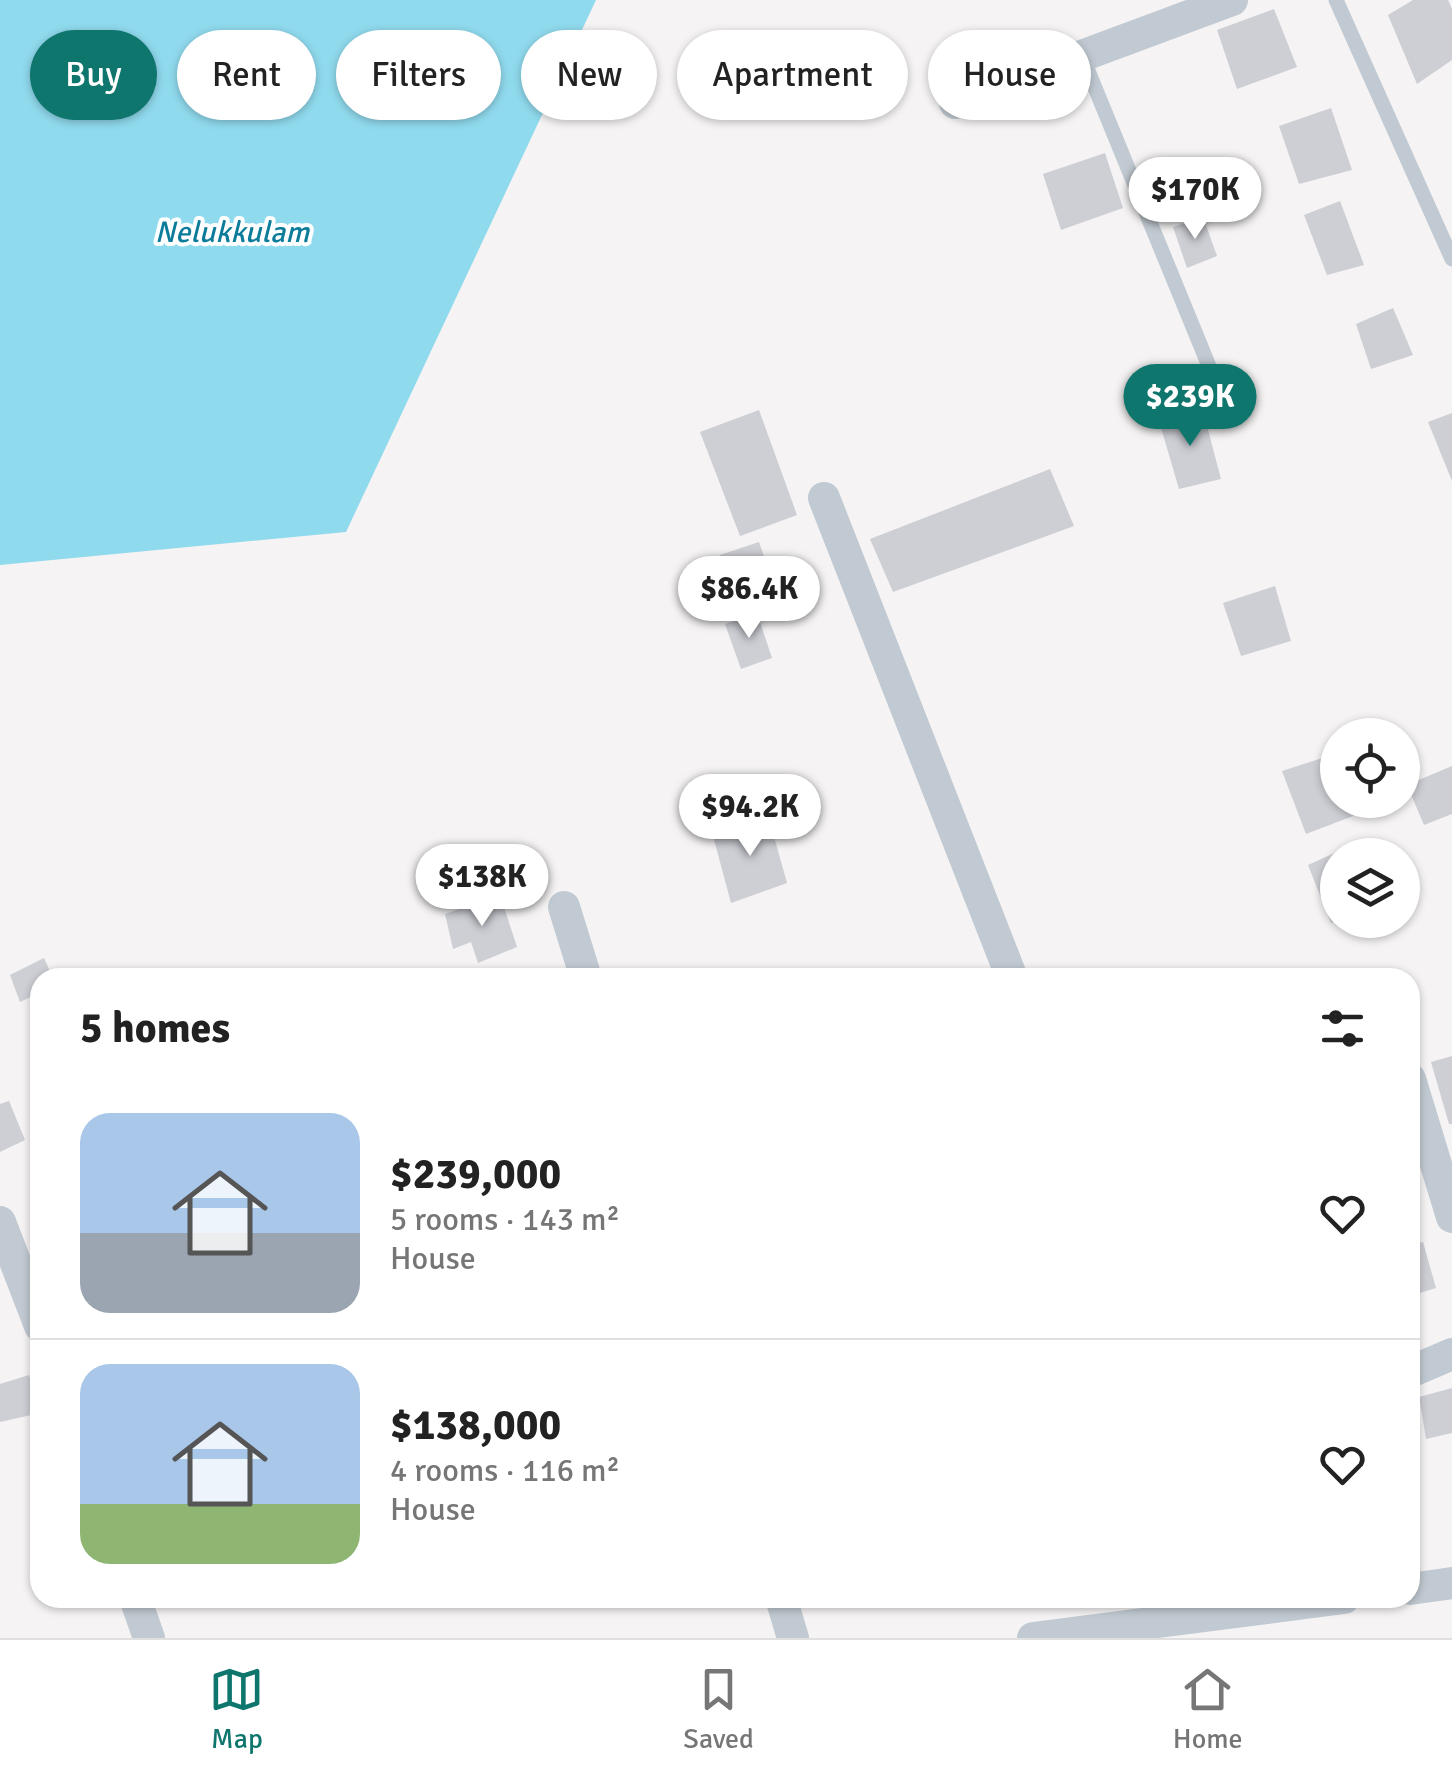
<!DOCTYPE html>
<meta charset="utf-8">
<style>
:root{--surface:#fff;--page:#f6f6f6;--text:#222;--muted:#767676;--line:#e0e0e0;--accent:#0f766e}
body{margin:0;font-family:Signika,sans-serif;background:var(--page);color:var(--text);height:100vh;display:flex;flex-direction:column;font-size:38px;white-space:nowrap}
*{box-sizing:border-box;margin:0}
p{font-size:32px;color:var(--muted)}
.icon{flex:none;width:55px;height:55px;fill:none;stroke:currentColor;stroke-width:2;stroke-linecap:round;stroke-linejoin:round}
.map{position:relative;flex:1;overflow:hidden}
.side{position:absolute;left:30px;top:968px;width:1390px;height:640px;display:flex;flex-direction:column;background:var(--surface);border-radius:30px;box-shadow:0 2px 8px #0004}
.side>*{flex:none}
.hud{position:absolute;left:30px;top:30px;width:1392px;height:90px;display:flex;gap:20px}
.controls{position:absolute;left:1320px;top:718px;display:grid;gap:20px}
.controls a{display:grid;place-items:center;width:100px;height:100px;border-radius:50%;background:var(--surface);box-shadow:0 2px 8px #0004;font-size:50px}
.price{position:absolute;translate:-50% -85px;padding:0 22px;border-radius:35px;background:#fff;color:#222;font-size:32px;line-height:65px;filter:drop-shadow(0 2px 5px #0008)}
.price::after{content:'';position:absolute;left:50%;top:60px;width:30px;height:22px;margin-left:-15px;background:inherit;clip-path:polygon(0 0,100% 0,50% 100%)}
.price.selected{background:var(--accent);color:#fff}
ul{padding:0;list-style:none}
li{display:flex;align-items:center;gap:30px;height:250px;padding:0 50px}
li+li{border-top:2px solid var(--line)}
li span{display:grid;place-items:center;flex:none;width:280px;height:200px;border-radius:30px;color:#555}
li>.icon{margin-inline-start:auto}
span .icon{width:120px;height:120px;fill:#fffc;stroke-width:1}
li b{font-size:42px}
h2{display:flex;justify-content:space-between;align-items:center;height:120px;padding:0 50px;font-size:42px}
.pill{padding:0 35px;border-radius:45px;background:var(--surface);box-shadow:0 2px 8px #0004;font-size:35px;line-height:90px}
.pill.selected{background:var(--accent);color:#fff}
.dock{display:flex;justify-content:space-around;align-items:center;height:140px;border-top:2px solid var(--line);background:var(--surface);font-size:28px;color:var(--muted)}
.dock a{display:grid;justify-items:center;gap:5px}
.dock .selected{color:var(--accent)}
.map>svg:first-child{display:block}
</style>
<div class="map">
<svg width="1452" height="1638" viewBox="0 0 1452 1638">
<rect width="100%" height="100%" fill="#f5f3f3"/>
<polygon fill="#90daee" points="0,0 596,0 346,532 0,565"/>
<g fill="#cdcfd5">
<polygon points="1413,0 1448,0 1452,9 1452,60 1417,84 1388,15"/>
<polygon points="1274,9 1297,67 1237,89 1217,30"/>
<polygon points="1331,108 1352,170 1299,184 1279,126"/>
<polygon points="1105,153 1123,208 1061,230 1043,174"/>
<polygon points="1340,201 1364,265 1327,275 1304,215"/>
<polygon points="1203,217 1217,256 1187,268 1173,227"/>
<polygon points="1393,308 1413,355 1371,369 1356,324"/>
<polygon points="1202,407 1221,479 1179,489 1159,421"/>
<polygon points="759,410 797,515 740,536 700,432"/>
<polygon points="1452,413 1452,481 1428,422"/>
<polygon points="1050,469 1074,526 893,592 870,539"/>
<polygon points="759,542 777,593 736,603 720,555"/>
<polygon points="1275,586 1291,641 1241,656 1223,603"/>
<polygon points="757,613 772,658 741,669 725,624"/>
<polygon points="1338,753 1338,800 1356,800 1361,813 1306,834 1282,771"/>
<polygon points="1452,766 1452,814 1424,825 1407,785"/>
<polygon points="768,815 787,883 731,903 713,836"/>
<polygon points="1352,845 1356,855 1338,855 1338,920 1331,923 1308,865"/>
<polygon points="500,895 517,947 478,963 471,942 453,949 445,914"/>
<polygon points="44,958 53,978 40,978 40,993 20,1002 10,975"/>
<polygon points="1452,1056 1452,1124 1449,1124 1431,1062"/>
<polygon points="9,1101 25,1140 0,1152 0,1104"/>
<polygon points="1423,1242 1436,1288 1410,1296 1410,1245"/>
<polygon points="29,1375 40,1413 0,1422 0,1384"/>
<polygon points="1452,1388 1452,1433 1426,1439 1419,1397"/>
</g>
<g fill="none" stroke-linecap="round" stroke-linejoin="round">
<g stroke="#c1cad2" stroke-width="15">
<polyline points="1336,0 1452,259"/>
<polyline points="1082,56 1211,371"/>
</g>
<g stroke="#c1cad2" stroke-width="32">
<polyline points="955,103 1232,0"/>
<polyline points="824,498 1012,978"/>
<polyline points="564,907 586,978"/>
<polyline points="1410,1079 1452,1217"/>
<polyline points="0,1222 40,1326"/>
<polyline points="1410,1372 1452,1354"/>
<polyline points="1410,1589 1452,1583"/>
<polyline points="135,1598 149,1638"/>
<polyline points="781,1598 793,1638"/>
<polyline points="1033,1638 1344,1598"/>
</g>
</g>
<g text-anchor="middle" stroke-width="8" stroke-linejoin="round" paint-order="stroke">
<g font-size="30" font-style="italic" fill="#0c7c9b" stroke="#fff">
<text x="232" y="242">Nelukkulam</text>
</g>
</g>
</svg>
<div class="controls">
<a><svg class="icon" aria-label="locate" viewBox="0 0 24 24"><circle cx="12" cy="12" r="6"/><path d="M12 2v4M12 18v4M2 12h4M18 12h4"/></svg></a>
<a><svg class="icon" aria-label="layers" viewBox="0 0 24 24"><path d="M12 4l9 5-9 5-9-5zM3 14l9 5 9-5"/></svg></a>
</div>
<b class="price" style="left:1195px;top:242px">$170K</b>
<b class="price selected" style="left:1190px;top:449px">$239K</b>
<b class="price" style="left:749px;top:641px">$86.4K</b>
<b class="price" style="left:750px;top:859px">$94.2K</b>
<b class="price" style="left:482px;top:929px">$138K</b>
<div class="hud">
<a class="pill selected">Buy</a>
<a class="pill">Rent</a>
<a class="pill">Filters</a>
<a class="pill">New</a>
<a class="pill">Apartment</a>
<a class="pill">House</a>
</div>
<section class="side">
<h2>5 homes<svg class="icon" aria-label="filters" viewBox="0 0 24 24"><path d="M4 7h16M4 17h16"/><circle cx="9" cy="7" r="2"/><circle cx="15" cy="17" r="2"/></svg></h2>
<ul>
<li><span style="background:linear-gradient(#a9c7e8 60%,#9aa5b1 0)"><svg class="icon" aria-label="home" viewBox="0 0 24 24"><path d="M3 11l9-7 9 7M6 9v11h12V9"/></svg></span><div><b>$239,000</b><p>5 rooms · 143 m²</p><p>House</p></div><svg class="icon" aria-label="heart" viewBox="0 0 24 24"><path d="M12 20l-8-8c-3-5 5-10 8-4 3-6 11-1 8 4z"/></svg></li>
<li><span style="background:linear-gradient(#a9c7e8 70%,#8fb573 0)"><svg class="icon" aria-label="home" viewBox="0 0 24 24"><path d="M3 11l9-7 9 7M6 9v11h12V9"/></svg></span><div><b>$138,000</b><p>4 rooms · 116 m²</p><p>House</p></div><svg class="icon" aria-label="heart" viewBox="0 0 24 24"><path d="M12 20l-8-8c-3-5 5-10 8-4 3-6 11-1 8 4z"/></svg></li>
</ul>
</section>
</div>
<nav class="dock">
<a class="selected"><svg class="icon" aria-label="map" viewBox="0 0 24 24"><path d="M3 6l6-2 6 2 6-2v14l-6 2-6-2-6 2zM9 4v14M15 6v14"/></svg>Map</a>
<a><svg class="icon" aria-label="saved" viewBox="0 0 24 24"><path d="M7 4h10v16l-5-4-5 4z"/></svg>Saved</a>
<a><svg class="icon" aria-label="home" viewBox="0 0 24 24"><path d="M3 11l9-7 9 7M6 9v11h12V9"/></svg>Home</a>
</nav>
